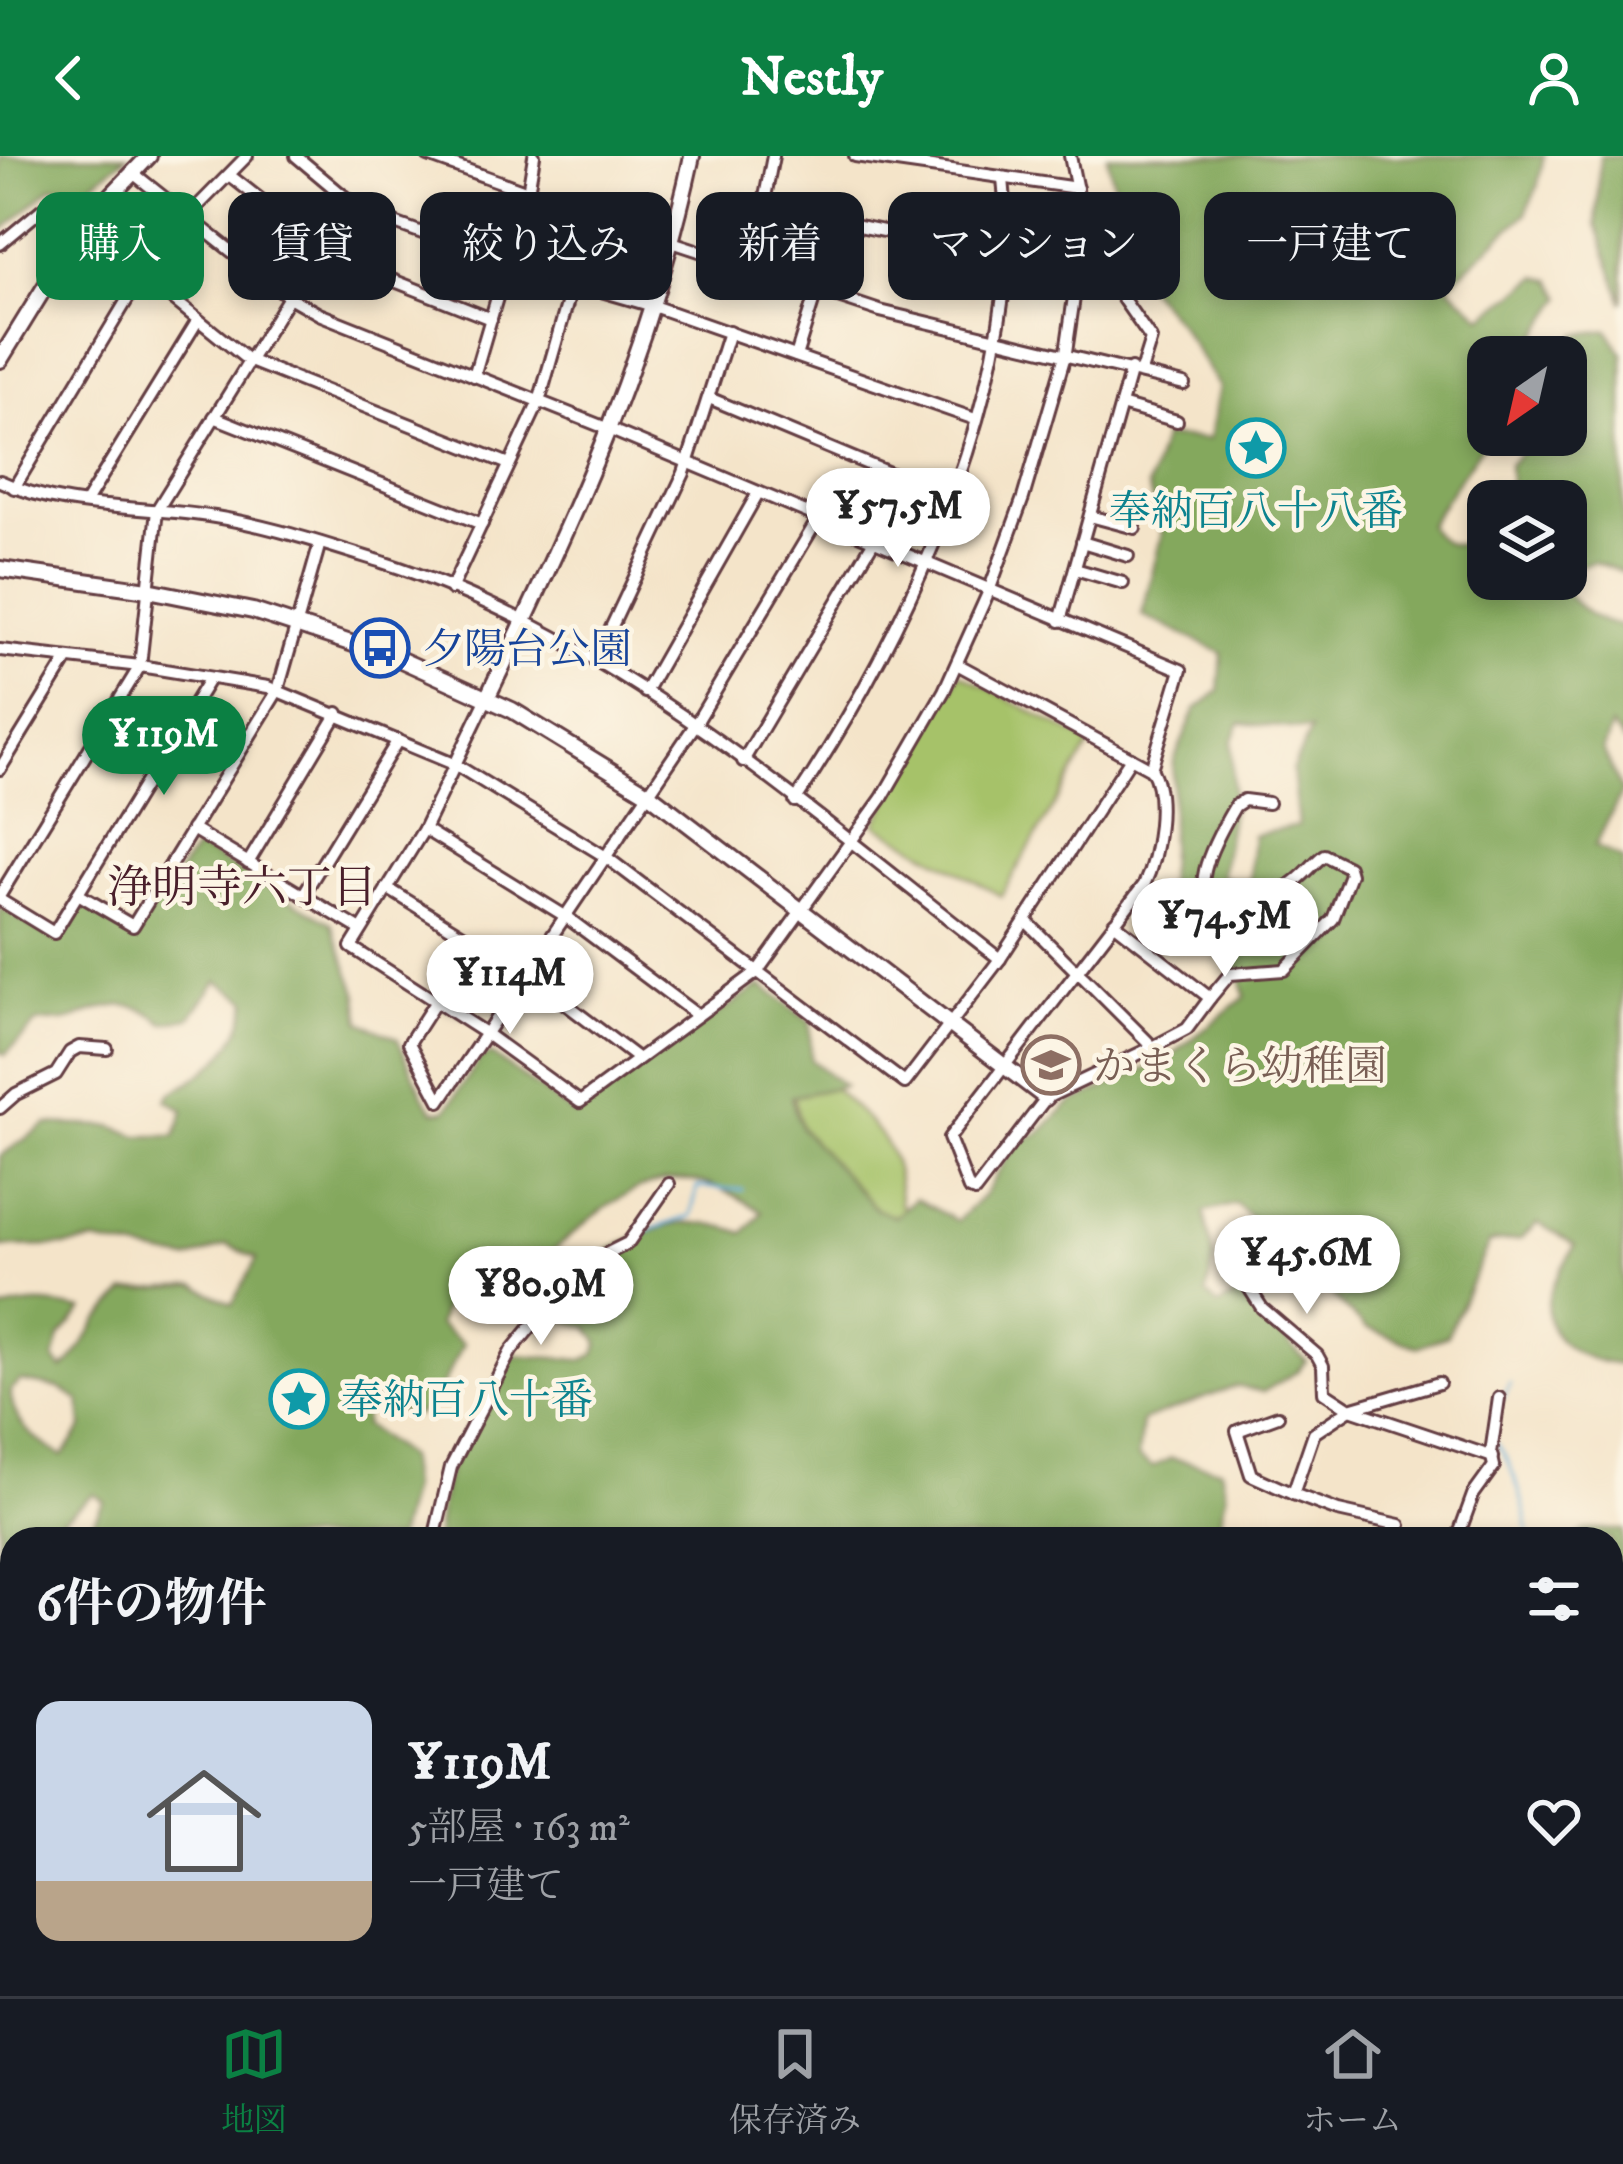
<!DOCTYPE html>
<html lang="ja">
<meta charset="utf-8">
<style>
:root{--surface:#171b24;--page:#20242c;--text:#f1f3f6;--muted:#9ea1a6;--line:#363941;--accent:#0b8043}
body{margin:0;font-family:"IM FELL DW Pica","Noto Serif JP",serif;background:var(--page);color:var(--text);height:100vh;display:flex;flex-direction:column;font-size:45px;white-space:nowrap}
*{box-sizing:border-box;margin:0}
p{font-size:39px;color:var(--muted)}
.icon{flex:none;width:66px;height:66px;fill:none;stroke:currentColor;stroke-width:2;stroke-linecap:round;stroke-linejoin:round}
.map{position:relative;flex:1;overflow:hidden}
.details{position:absolute;left:0px;top:1371px;width:1623px;height:471px;display:flex;flex-direction:column;background:var(--surface);border-radius:36px 36px 0 0;box-shadow:0 6px 18px #0003}
.details>*{flex:none}
.guide{position:absolute;left:36px;top:36px;width:1551px;height:108px;display:flex;gap:24px}
.needle{width:78px;rotate:214deg}
.buttons{position:absolute;left:1467px;top:180px;display:grid;gap:24px}
.buttons a{display:grid;place-items:center;width:120px;height:120px;border-radius:24px;background:var(--surface);box-shadow:0 6px 18px #0003;font-size:60px}
.price{position:absolute;translate:-50% -102px;padding:0 27px;border-radius:42px;background:#fff;color:#222;font-size:39px;line-height:78px;filter:drop-shadow(0 3px 6px #0008)}
.price::after{content:'';position:absolute;left:50%;top:72px;width:36px;height:27px;margin-left:-18px;background:inherit;clip-path:polygon(0 0,100% 0,50% 100%)}
.price.on{background:var(--accent);color:#fff}
ul{padding:0;list-style:none}
li{display:flex;align-items:center;gap:36px;height:300px;padding:0 36px}
li+li{border-top:3px solid var(--line)}
li span{display:grid;place-items:center;flex:none;width:336px;height:240px;border-radius:24px;color:#555}
li>.icon{margin-inline-start:auto}
span .icon{width:144px;height:144px;fill:#fffc;stroke-width:1}
li b{font-size:51px}
h2{display:flex;justify-content:space-between;align-items:center;height:144px;padding:0 36px;font-size:51px}
.tag{padding:0 42px;border-radius:24px;background:var(--surface);box-shadow:0 6px 18px #0003;font-size:42px;line-height:108px}
.tag.on{background:var(--accent);color:#fff}
header{display:flex;justify-content:space-between;align-items:center;height:156px;padding:0 36px;background:var(--accent);color:#fff;font-size:54px;font-weight:700}
.tab-bar{display:flex;justify-content:space-around;align-items:center;height:168px;border-top:3px solid var(--line);background:var(--surface);font-size:33px;color:var(--muted)}
.tab-bar a{display:grid;justify-items:center;gap:6px}
.tab-bar .on{color:var(--accent)}
.map>svg:first-child{display:block}
</style>
<header><svg class="icon" aria-label="back" viewBox="0 0 24 24"><path d="M15 5l-7 7 7 7"/></svg>Nestly<svg class="icon" aria-label="person" viewBox="0 0 24 24"><circle cx="12" cy="8" r="4"/><path d="M4 21q1-7 8-7t8 7"/></svg></header>
<div class="map">
<svg width="1623" height="1840" viewBox="0 0 1623 1840">
<rect width="100%" height="100%" fill="#fcf5e5"/>
<filter id="ink" filterUnits="userSpaceOnUse"><feTurbulence type="fractalNoise" baseFrequency=".00833" numOctaves="2"/><feDisplacementMap in="SourceGraphic" scale="24" xChannelSelector="R" yChannelSelector="G"/><feConvolveMatrix kernelMatrix="1 2 1 2 8 2 1 2 1" color-interpolation-filters="sRGB"/></filter>
<filter id="wash" filterUnits="userSpaceOnUse"><feTurbulence type="fractalNoise" baseFrequency=".004" numOctaves="4" result="noise"/><feDisplacementMap in="SourceGraphic" scale="48" xChannelSelector="R" yChannelSelector="G"/><feGaussianBlur stdDeviation="2.7" result="paint"/><feColorMatrix in="noise" values="0 0 0 0 0 0 0 0 0 0 0 0 0 0 0 0 0 1.4 0 .05"/><feComposite in="paint" operator="in"/></filter>
<g filter="url(#wash)">
<rect width="100%" height="100%" fill="#f4e4c9"/>
<g fill="#a6c269" stroke="#78704a" stroke-width="3">
<polygon points="960,517 1091,587 1001,740 875,668"/>
<path d="M828,926C872,971 899,981 900,1048L925,1069L900,1103L802,977L792,933Z"/>
</g>
<g fill="#84a85d" stroke="#676444" stroke-width="3" fill-rule="evenodd">
<polygon points="0,0 127,0 88,31 52,31 0,77"/>
<path d="M1107,0H1544L1537,32L1526,57L1448,130L1483,161L1538,121L1552,124L1563,141L1523,201H1488L1489,279L1428,369C1445,394 1455,390 1483,386L1488,375V423H1566V345H1503L1511,339L1509,309L1536,279H1566V201H1562L1577,178L1608,174L1623,198V417L1594,406L1572,412L1561,431C1577,450 1598,470 1623,469V585L1611,570L1603,594L1622,636L1595,690L1623,703V1209C1587,1206 1538,1187 1549,1141C1553,1124 1567,1105 1575,1089L1538,1067L1520,1083L1489,1087L1447,1179L1418,1191L1366,1172L1236,1048L1204,1056L1214,1104L1206,1138L1218,1150L1240,1138L1306,1205L1296,1216L1263,1236L1237,1230L1142,1265L1138,1301L1152,1311L1171,1302L1221,1313L1226,1339L1220,1366L1247,1378L1268,1376L1278,1383H436C441,1306 470,1260 515,1199L583,1204L595,1198L599,1187L588,1171L553,1161C553,1117 639,1073 678,1068C701,1065 722,1069 744,1077L762,1056C683,1002 640,1020 571,1079C556,1092 537,1110 516,1113C507,1114 497,1113 488,1113L469,1141L446,1146L438,1169L463,1188L436,1242L418,1259L405,1258L376,1238L365,1253L364,1269L407,1301L410,1332L397,1383H83L104,1345L93,1338L53,1370L44,1363L29,1383H12V1407L0,1420V1155C31,1144 51,1147 83,1154L60,1181L54,1203L62,1213L71,1206L99,1164L126,1136L195,1129L232,1148L257,1103L227,1089L188,1104L94,1086L65,1090L0,1091V1000L47,968L112,970L138,980H176L184,954L167,944L170,938C211,914 239,894 248,844L217,825L190,862L164,867C134,841 110,848 76,862C65,867 49,865 37,867L5,899L0,896V751L54,783L83,746L134,775L197,691L331,767L358,839L361,866L397,882L424,941L434,955L446,954L480,903L491,898L575,959L608,930L761,829L810,866L811,904L844,930L791,941L801,972L875,1052L895,1061L915,1042L957,1065L984,1039L1018,985L1039,978L1069,948L1167,903L1245,841L1233,794L1167,733L1174,604L1196,553L1219,535L1222,497L1142,459L1162,377L1148,331L1163,281L1209,283L1219,231L1179,168L1136,118ZM1240,567L1311,574L1292,615L1298,670L1253,679L1249,725L1221,721L1233,648L1232,586ZM20,1225L59,1232L80,1245L82,1272L62,1300C36,1285 12,1267 10,1235Z"/>
<polygon points="1600,0 1623,0 1623,147 1596,68"/>
<polygon points="1585,1374 1623,1374 1623,1523 1611,1497 1611,1383 1573,1383"/>
<polygon points="12,1481 12,1830 173,1830 165,1840 0,1840 0,1490"/>
<polygon points="323,1830 1036,1830 1051,1840 320,1840"/>
</g>
<g fill="none" stroke-linecap="round" stroke-linejoin="round">
<g stroke="#5daad6" stroke-width="3">
<polyline points="641,1077 691,1060 697,1031 743,1034"/>
<polyline points="1503,1242 1510,1227"/>
<path d="M1496,1287C1513,1307 1528,1357 1529,1383"/>
<polyline points="1611,1707 1623,1726"/>
<polyline points="250,1840 256,1830"/>
</g>
</g>
</g>
<g filter="url(#ink)">
<g fill="none" stroke-linecap="round" stroke-linejoin="round">
<defs>
<g id="minor">
<polyline points="296,0 346,42 378,61 508,108 653,150 975,263"/>
<polyline points="428,0 528,36 676,71"/>
<polyline points="855,0 1077,32"/>
<polyline points="133,17 289,141 319,158 611,274 1181,514 1151,613"/>
<polyline points="229,19 334,101 491,163"/>
<polyline points="764,50 1007,101"/>
<polyline points="187,61 247,0"/>
<polyline points="672,86 880,155 1184,228"/>
<polyline points="0,88 52,45 248,204 509,308"/>
<polyline points="751,113 773,0"/>
<polyline points="1079,117 1109,123 1151,183 1141,215"/>
<polyline points="796,200 816,136"/>
<polyline points="474,220 528,36 534,0"/>
<polyline points="709,242 949,342"/>
<polyline points="1121,249 1177,265"/>
<polyline points="214,261 482,368"/>
<path d="M0,325C66,356 145,349 215,361C271,370 328,389 382,406C617,481 809,655 1000,803"/>
<polyline points="14,332 142,119"/>
<polyline points="86,346 198,164"/>
<polyline points="1090,360 1135,372"/>
<polyline points="1082,386 1128,400"/>
<polyline points="1075,413 1123,427"/>
<polyline points="451,433 539,246 573,127"/>
<polyline points="1060,465 1131,213"/>
<polyline points="0,494 140,510 268,531 456,609 606,701 905,927 1000,803 1131,602"/>
<polyline points="595,506 684,317 729,176"/>
<path d="M957,508L1151,613C1168,640 1157,702 1144,729L949,982L969,1033L975,1035L1046,942L1153,891L1084,822L1076,815L1026,765"/>
<polyline points="645,536 758,337"/>
<polyline points="487,542 424,673 351,791 485,877 580,946 757,816 882,642 944,535 989,435 1023,342 1066,196 1081,93 1081,54 1070,0"/>
<polyline points="743,605 873,386"/>
<polyline points="0,613 68,502"/>
<path d="M795,645C899,489 991,293 1007,104C1009,77 1005,48 1003,22"/>
<polyline points="192,673 361,774"/>
<polyline points="424,673 565,760 697,859"/>
<polyline points="248,707 338,557"/>
<polyline points="387,732 526,818 637,902"/>
<polyline points="78,738 133,770 278,534 320,387"/>
<polyline points="0,739 140,510 157,354 289,141"/>
<polyline points="303,739 398,584"/>
<polyline points="0,744 54,777 210,522"/>
<polyline points="1114,767 1210,842 1187,873 1153,891"/>
<path d="M1210,842L1230,818L1284,814L1333,763L1350,718L1348,711L1324,699C1312,708 1302,723 1288,730C1274,737 1257,742 1242,745C1169,762 1219,677 1235,650L1244,644L1268,647"/>
<polyline points="436,845 409,887 440,945 695,569 818,363"/>
<polyline points="0,952 16,938 56,918 70,896 79,891 107,893"/>
<polyline points="1226,1096 1262,1152 1317,1199 1323,1210 1324,1236 1350,1253 1439,1227"/>
<polyline points="1278,1260 1237,1275 1251,1319 1293,1338"/>
<polyline points="1400,1369 1338,1355 1293,1338 1314,1277 1350,1253 1493,1301"/>
<polyline points="434,1383 451,1311 511,1195 557,1139 598,1102 628,1087 669,1028"/>
<polyline points="1457,1383 1473,1339 1494,1310 1491,1297 1499,1242"/>
<polyline points="1611,1574 1623,1589"/>
<polyline points="1611,1618 1623,1609"/>
<polyline points="1611,1695 1623,1714"/>
<polyline points="1611,1759 1623,1763"/>
<polyline points="1355,1830 1366,1840"/>
<polyline points="243,1840 250,1830"/>
<polyline points="1144,1840 1160,1830"/>
<polyline points="1474,1840 1492,1830"/>
</g>
<g id="tertiary">
<polyline points="0,204 83,69 149,0"/>
<polyline points="0,413 148,434 253,455 399,503 512,554 649,638 1046,942"/>
<path d="M487,542C575,361 649,199 692,0"/>
</g>
</defs>
<use href="#minor" stroke="#643d43" stroke-width="16"/>
<use href="#tertiary" stroke="#643d43" stroke-width="20"/>
<use href="#minor" stroke="#fff" stroke-width="10"/>
<use href="#tertiary" stroke="#fff" stroke-width="14"/>
</g>
</g>
<defs>
<symbol id="sight-ring" viewBox="-11 -11 22 22"><circle r="9.5" fill="#fcf5e5" stroke="#0f9aa8" stroke-width="1.5"/><path d="M0-6L1.8-2.2L6-1.7L2.9 1.2L3.7 5.4L0 3.3L-3.7 5.4L-2.9 1.2L-6-1.7L-1.8-2.2Z" fill="#0f9aa8"/></symbol>
<symbol id="bus-ring" viewBox="-11 -11 22 22"><circle r="9.5" fill="#fcf5e5" stroke="#1a4fb4" stroke-width="1.5"/><path d="M-5-6H5V4H4V6H2V4H-2V6H-4V4H-5ZM-3.5-4V0h7V-4ZM-3.5 1.2v1.5H-2V1.2ZM2 1.2v1.5H3.5V1.2Z" fill="#1a4fb4"/></symbol>
<symbol id="school-ring" viewBox="-11 -11 22 22"><circle r="9.5" fill="#fcf5e5" stroke="#8d6e63" stroke-width="1.5"/><path d="M0-5L7-2L0 1L-7-2ZM-4 1L0 2.5L4 1V4Q0 6-4 4Z" fill="#8d6e63"/></symbol>
</defs>
<g fill-rule="evenodd">
<use href="#sight-ring" x="1223" y="259" width="66" height="66"/>
<use href="#bus-ring" x="347" y="459" width="66" height="66"/>
<use href="#school-ring" x="1018" y="876" width="66" height="66"/>
<use href="#sight-ring" x="266" y="1210" width="66" height="66"/>
</g>
<g text-anchor="middle" stroke-width="9" stroke-linejoin="round" paint-order="stroke">
<g font-size="42" fill="#0d838f" stroke="#fcf5e5">
<text x="1256" y="369">奉納百八十八番</text>
<text x="341" y="1258" text-anchor="start">奉納百八十番</text>
</g>
<g font-size="42" fill="#164399" stroke="#fcf5e5" text-anchor="start">
<text x="422" y="507">夕陽台公園</text>
</g>
<g font-size="42" fill="#785e54" stroke="#fcf5e5" text-anchor="start">
<text x="1093" y="924">かまくら幼稚園</text>
</g>
<g font-size="45" fill="#4a1f2b" stroke="#fcf5e5">
<text x="242" y="746">浄明寺六丁目</text>
</g>
</g>
</svg>
<div class="buttons">
<a><svg class="needle" viewBox="-14 -14 28 28"><path d="M0-13l5 13h-10z" fill="#e53935"/><path d="M0 13l5-13h-10z" fill="#9ea1a6"/></svg></a>
<a><svg class="icon" aria-label="layers" viewBox="0 0 24 24"><path d="M12 4l9 5-9 5-9-5zM3 14l9 5 9-5"/></svg></a>
</div>
<b class="price" style="left:898px;top:414px">¥57.5M</b>
<b class="price on" style="left:164px;top:642px">¥119M</b>
<b class="price" style="left:1225px;top:824px">¥74.5M</b>
<b class="price" style="left:510px;top:881px">¥114M</b>
<b class="price" style="left:1307px;top:1161px">¥45.6M</b>
<b class="price" style="left:541px;top:1192px">¥80.9M</b>
<div class="guide">
<a class="tag on">購入</a>
<a class="tag">賃貸</a>
<a class="tag">絞り込み</a>
<a class="tag">新着</a>
<a class="tag">マンション</a>
<a class="tag">一戸建て</a>
</div>
<section class="details">
<h2>6件の物件<svg class="icon" aria-label="filters" viewBox="0 0 24 24"><path d="M4 7h16M4 17h16"/><circle cx="9" cy="7" r="2"/><circle cx="15" cy="17" r="2"/></svg></h2>
<ul>
<li><span style="background:linear-gradient(#c9d6e8 75%,#b9a48a 0)"><svg class="icon" aria-label="home" viewBox="0 0 24 24"><path d="M3 11l9-7 9 7M6 9v11h12V9"/></svg></span><div><b>¥119M</b><p>5部屋 · 163 m²</p><p>一戸建て</p></div><svg class="icon" aria-label="heart" viewBox="0 0 24 24"><path d="M12 20l-8-8c-3-5 5-10 8-4 3-6 11-1 8 4z"/></svg></li>
</ul>
</section>
</div>
<nav class="tab-bar">
<a class="on"><svg class="icon" aria-label="map" viewBox="0 0 24 24"><path d="M3 6l6-2 6 2 6-2v14l-6 2-6-2-6 2zM9 4v14M15 6v14"/></svg>地図</a>
<a><svg class="icon" aria-label="saved" viewBox="0 0 24 24"><path d="M7 4h10v16l-5-4-5 4z"/></svg>保存済み</a>
<a><svg class="icon" aria-label="home" viewBox="0 0 24 24"><path d="M3 11l9-7 9 7M6 9v11h12V9"/></svg>ホーム</a>
</nav>
